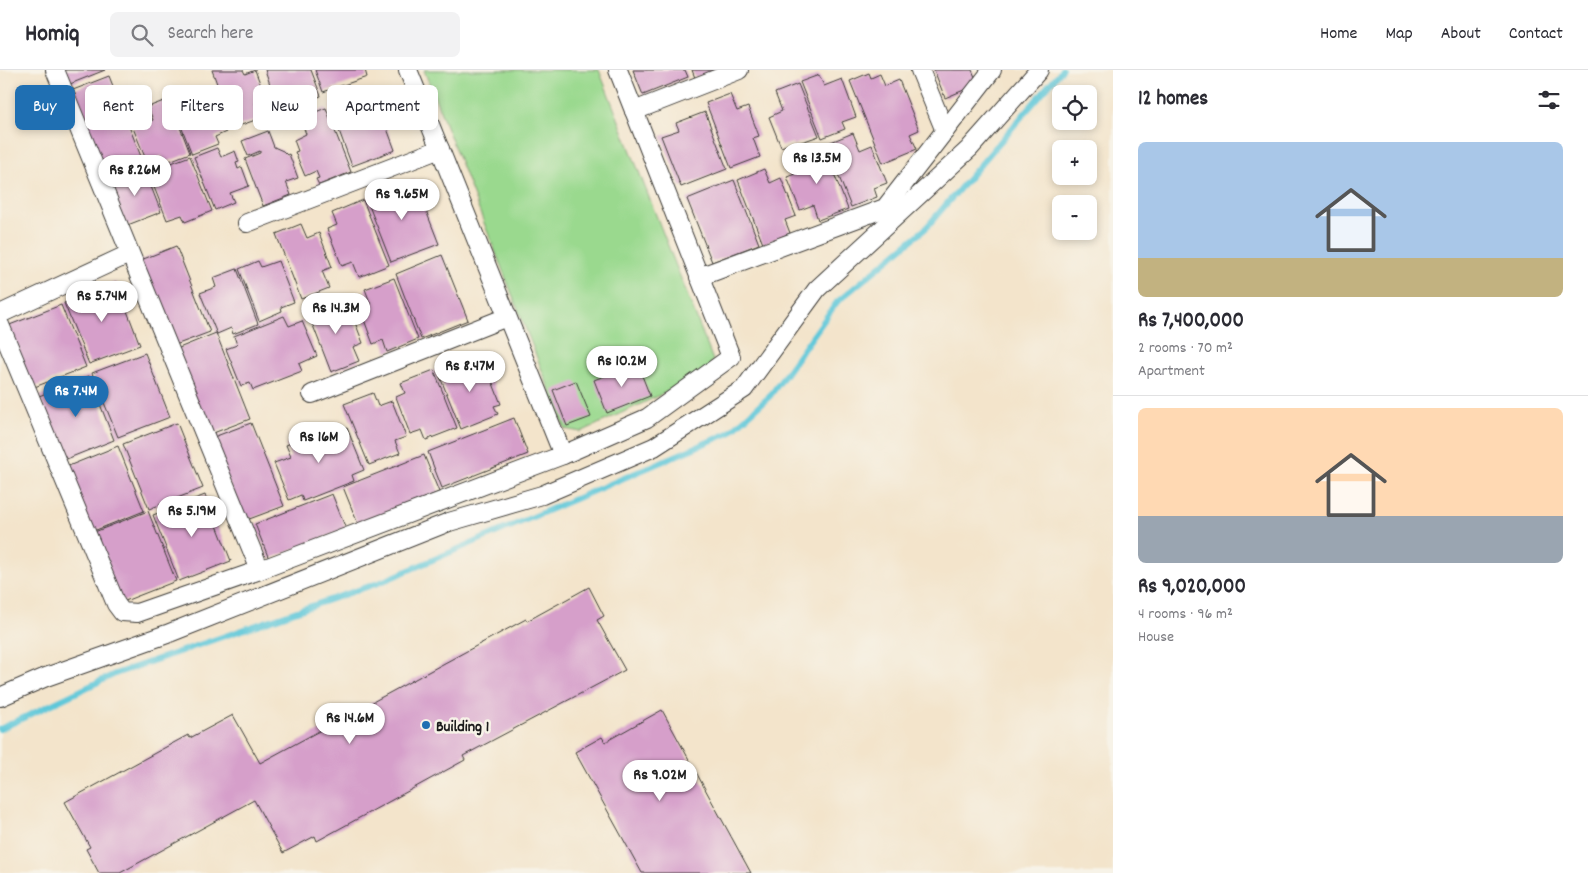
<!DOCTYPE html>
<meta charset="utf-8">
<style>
:root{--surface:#fff;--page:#f2f2f3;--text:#2b2b33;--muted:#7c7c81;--line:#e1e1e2;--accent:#1f6fb2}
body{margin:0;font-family:Dekko,sans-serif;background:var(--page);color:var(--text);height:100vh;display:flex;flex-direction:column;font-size:19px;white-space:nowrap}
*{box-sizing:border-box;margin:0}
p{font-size:16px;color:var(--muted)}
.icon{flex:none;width:28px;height:28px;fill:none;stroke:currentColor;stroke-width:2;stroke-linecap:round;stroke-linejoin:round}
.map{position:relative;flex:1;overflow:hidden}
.details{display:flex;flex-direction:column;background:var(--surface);width:475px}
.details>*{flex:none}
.guide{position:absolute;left:15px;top:15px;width:475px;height:45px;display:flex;gap:10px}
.controls{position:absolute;left:1052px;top:15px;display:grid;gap:10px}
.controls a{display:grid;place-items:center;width:45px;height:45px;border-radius:8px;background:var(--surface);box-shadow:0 2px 8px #0003;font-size:25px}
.price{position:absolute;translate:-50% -42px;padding:0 11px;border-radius:18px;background:#fff;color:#222;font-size:16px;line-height:32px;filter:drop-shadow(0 1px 2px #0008)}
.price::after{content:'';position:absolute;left:50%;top:30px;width:15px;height:11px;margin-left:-8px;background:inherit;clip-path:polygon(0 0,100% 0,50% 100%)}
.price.selected{background:var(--accent);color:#fff}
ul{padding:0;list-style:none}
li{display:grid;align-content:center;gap:10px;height:265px;padding:0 25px}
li+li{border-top:1px solid var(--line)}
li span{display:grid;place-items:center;height:155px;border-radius:8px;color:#555}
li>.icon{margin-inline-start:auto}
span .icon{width:90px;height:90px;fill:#fffc;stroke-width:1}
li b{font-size:21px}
h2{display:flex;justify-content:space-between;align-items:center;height:60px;padding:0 25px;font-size:21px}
.tag{padding:0 18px;border-radius:8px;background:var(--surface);box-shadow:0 2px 8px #0003;font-size:18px;line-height:45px}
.tag.selected{background:var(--accent);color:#fff}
header{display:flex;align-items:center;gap:30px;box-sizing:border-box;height:70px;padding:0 25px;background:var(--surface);border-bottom:1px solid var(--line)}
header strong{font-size:24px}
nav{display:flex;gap:28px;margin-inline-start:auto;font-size:18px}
.search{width:350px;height:45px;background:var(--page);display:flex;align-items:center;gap:12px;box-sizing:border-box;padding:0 18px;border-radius:8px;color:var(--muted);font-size:19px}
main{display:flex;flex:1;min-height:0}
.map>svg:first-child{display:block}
</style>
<header>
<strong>Homiq</strong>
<div class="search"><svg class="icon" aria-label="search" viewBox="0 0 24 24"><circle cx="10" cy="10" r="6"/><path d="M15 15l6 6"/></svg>Search here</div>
<nav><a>Home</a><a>Map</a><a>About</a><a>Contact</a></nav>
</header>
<main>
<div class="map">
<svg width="1113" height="803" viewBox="0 0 1113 803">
<rect width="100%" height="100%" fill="#f7f3e8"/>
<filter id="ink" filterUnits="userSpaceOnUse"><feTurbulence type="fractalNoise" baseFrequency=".02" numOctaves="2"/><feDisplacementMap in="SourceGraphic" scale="10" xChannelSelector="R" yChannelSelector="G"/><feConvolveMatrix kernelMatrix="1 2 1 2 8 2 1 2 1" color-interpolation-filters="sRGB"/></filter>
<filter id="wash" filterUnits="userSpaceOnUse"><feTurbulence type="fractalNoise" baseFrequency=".0096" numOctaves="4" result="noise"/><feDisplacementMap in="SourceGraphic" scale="20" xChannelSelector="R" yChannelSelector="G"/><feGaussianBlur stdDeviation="1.12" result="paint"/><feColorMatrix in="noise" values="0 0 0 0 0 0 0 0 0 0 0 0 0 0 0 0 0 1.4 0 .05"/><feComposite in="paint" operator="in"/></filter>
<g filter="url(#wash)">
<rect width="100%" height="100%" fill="#f3e4cb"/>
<polygon fill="#9ad98e" stroke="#5b7a55" points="424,0 599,0 713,290 707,303 581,362 565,359"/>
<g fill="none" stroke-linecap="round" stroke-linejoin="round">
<polyline stroke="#5dc7d9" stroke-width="6" points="0,659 115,604 381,512 729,363 770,326 837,232 925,159 1062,0"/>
</g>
<g id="blocks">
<g fill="#d69fca">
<polygon points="64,0 105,0 70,14"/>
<polygon points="212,0 243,0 245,4 255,0 266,29 255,33 261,48 233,58"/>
<polygon points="265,0 311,0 321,26 292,37 286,18 273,23"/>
<polygon points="315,0 365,0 367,7 323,22"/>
<polygon points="633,0 685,0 688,7 643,25"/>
<polygon points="692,0 716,0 695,8"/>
<polygon points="934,0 972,0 978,14 945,28"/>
<polygon points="869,3 871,8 880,4 885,16 899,10 919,60 910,64 917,79 883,93 850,11"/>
<polygon points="819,5 824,16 842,9 856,47 842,52 845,59 822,68 800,12"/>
<polygon points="109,6 142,89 105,104 73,20"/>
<polygon points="798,14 819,66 793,75 792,73 781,77 769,47 782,41 775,23"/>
<polygon points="191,20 194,28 210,22 226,62 215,67 218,74 192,84 170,28"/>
<polygon points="371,22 378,38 363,43 366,51 382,45 395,80 352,96 330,36"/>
<polygon points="730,24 737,41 748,37 759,66 753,68 760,87 731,98 706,33"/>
<polygon points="169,29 190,83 164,93 162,86 147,92 133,58 153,50 148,37"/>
<polygon points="326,38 351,102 319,115 316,109 319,108 316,101 305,106 295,82 298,81 294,70 306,64 300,48"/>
<polygon points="705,42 727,99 681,117 661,66 679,60 676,53"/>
<polygon points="268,61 274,77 283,81 287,85 289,84 298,108 286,112 291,125 263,136 245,89 260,83 260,81 248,86 242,71"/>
<polygon points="853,63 860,80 872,75 887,113 874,118 877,127 851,137 826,74"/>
<polygon points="823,76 848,139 818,150 813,135 800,140 787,107 800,102 794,87"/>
<polygon points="217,78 221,87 235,81 239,92 236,93 238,99 242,97 249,116 230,123 234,132 215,140 194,87"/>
<polygon points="190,86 212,141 185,152 182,145 167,150 152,112 170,105 166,95"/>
<polygon points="143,96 161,142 125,156 110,119 125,113 122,104"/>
<polygon points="764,99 770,113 781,108 796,146 785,150 790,163 763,174 738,110"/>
<polygon points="414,110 439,174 391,192 366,128"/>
<polygon points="734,110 759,174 712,192 687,129"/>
<polygon points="363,130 389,195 359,207 353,192 342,196 327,159 337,155 332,143"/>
<polygon points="301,154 307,168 319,163 332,197 322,201 329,218 301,229 276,164"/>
<polygon points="176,176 210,262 170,277 136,192"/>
<polygon points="442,185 468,250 421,269 396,204"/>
<polygon points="258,191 261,197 278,191 294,232 281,237 282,241 259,251 239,199"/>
<polygon points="237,199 258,254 233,264 231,258 217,264 200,223 216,217 213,208"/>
<polygon points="394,208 418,269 387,282 383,270 373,274 360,239 371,235 365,219"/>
<polygon points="116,212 140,275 89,294 64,233"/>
<polygon points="333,230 339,246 351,242 363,273 353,277 359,291 331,302 307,240"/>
<polygon points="61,235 86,297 32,318 7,256"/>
<polygon points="284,246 289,256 302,251 317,286 299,294 302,301 253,320 250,313 241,316 226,279 237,275 234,266"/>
<polygon points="216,263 250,349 208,365 174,280"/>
<polygon points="145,283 170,347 118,367 92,303"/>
<polygon points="463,292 466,300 485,293 501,334 494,336 498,344 461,359 438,302"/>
<polygon points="637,293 650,326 607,343 594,310"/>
<polygon points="434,300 457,358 426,370 422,360 410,364 396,327 405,323 401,313"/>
<polygon points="89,306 114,370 64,390 39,326"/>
<polygon points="576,311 591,347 567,356 553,320"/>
<polygon points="373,323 378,336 392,331 406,367 395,371 400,383 369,395 344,334"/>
<polygon points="514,348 528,384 442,418 428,382"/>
<polygon points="177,353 203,418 149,439 123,374"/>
<polygon points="251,353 284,436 244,451 211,368"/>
<polygon points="347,358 364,400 352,405 354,411 303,431 301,425 289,430 274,393 291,387 286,375 327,359 329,365"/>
<polygon points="118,376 144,441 91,462 66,397"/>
<polygon points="424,385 439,422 358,454 343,417"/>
<polygon points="332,424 346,459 269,489 255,454"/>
<polygon points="205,425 231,491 179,511 153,445"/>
<polygon points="148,441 176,511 120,533 92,463"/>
<polygon points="589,517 604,546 597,550 625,600 463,686 465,690 317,771 315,766 283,783 254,730 120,803 99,803 86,779 90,777 65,732 188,665 190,668 233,645 260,693 526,549 527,551"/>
<polygon points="662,640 751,803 642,803 575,682 602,667 605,672"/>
</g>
</g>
</g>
<g filter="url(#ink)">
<use href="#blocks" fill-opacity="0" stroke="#3c3a36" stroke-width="1"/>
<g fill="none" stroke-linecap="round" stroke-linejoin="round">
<defs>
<g id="street">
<polyline points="55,0 260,500"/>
<polyline points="408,0 563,385"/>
<polyline points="920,0 945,61"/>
<polyline points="634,41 739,0"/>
<polyline points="247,153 440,79"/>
<polyline points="699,207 885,138 992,0"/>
<polyline points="0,244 129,184"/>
<polyline points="0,255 116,534 122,542 137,543 260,500 563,385 647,348 731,287 618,0"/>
<polyline points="312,324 507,247"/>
<polyline points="0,627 46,607 167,564 449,452 542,425 654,377 744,319 817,219 969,79 1039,0"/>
</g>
</defs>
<use href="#street" stroke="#3c3a36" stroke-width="20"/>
<use href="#street" stroke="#fff" stroke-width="18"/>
</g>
</g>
<circle fill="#1f6fb2" stroke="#f7f3e8" stroke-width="2" cx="426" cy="655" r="5"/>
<g text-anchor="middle" stroke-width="5" stroke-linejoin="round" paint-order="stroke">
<g font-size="16" font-weight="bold" fill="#1c1c1c" stroke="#f7f3e8" text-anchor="start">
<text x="436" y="661">Building 1</text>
</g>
</g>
</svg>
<div class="controls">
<a><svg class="icon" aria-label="locate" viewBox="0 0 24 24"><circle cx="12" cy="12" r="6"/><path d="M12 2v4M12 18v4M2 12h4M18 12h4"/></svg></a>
<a>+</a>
<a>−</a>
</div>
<b class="price" style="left:817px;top:115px">Rs 13.5M</b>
<b class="price" style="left:135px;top:127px">Rs 8.26M</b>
<b class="price" style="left:402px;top:151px">Rs 9.65M</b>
<b class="price" style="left:102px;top:253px">Rs 5.74M</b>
<b class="price" style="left:336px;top:265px">Rs 14.3M</b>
<b class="price" style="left:622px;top:318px">Rs 10.2M</b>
<b class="price" style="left:470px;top:323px">Rs 8.47M</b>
<b class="price selected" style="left:76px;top:348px">Rs 7.4M</b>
<b class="price" style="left:319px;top:394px">Rs 16M</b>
<b class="price" style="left:192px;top:468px">Rs 5.19M</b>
<b class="price" style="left:350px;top:675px">Rs 14.6M</b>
<b class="price" style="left:660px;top:732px">Rs 9.02M</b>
<div class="guide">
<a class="tag selected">Buy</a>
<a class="tag">Rent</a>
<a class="tag">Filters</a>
<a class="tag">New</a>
<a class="tag">Apartment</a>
</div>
</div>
<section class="details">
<h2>12 homes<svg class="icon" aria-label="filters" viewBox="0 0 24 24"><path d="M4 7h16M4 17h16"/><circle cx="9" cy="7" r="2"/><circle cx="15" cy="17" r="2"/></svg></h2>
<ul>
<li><span style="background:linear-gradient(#a9c7e8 75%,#c2b280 0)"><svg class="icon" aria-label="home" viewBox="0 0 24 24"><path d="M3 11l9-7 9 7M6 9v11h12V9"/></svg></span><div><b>Rs 7,400,000</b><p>2 rooms · 70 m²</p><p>Apartment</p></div></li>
<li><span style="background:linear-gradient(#ffd9b3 70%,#9aa5b1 0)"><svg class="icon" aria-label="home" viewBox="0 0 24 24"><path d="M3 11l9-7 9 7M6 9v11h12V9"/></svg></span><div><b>Rs 9,020,000</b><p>4 rooms · 96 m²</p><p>House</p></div></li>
</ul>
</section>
</main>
